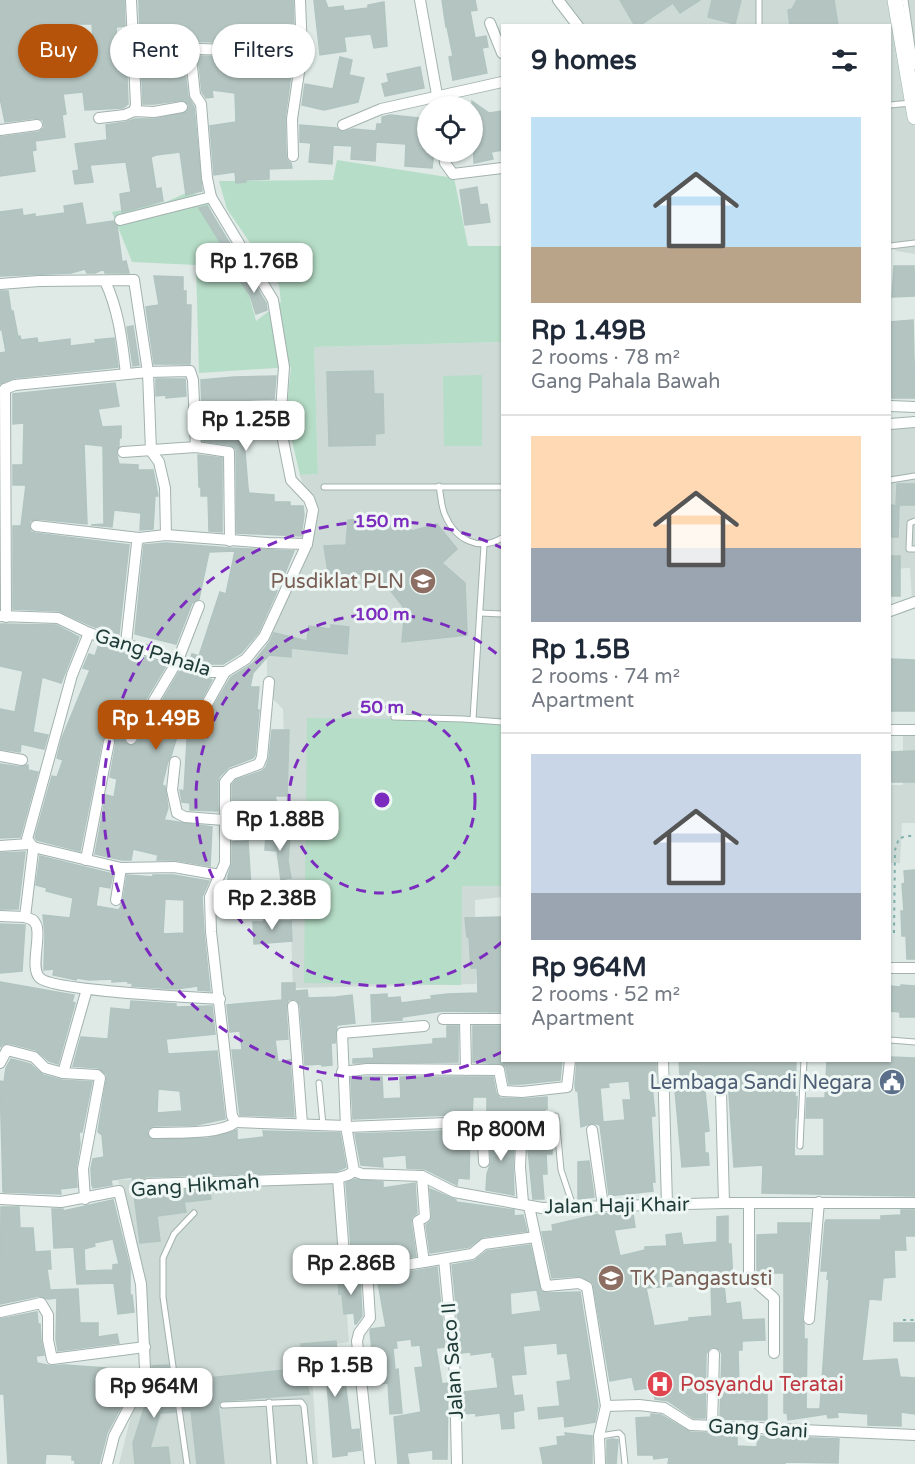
<!DOCTYPE html>
<meta charset="utf-8">
<style>
:root{--surface:#fff;--page:#f6f6f7;--text:#1f2937;--muted:#747a83;--line:#e0e1e3;--accent:#b45309}
body{margin:0;font-family:"Varela Round",sans-serif;background:var(--page);color:var(--text);height:100vh;display:flex;flex-direction:column;font-size:22px;white-space:nowrap}
*{box-sizing:border-box;margin:0}
p{font-size:20px;color:var(--muted)}
.icon{flex:none;width:33px;height:33px;fill:none;stroke:currentColor;stroke-width:2;stroke-linecap:round;stroke-linejoin:round}
.map{position:relative;flex:1;overflow:hidden}
.side{position:absolute;left:501px;top:24px;width:390px;height:1038px;display:flex;flex-direction:column;background:var(--surface);border-radius:0px;box-shadow:0 2px 4px #0004}
.side>*{flex:none}
.guide{position:absolute;left:18px;top:24px;width:393px;height:54px;display:flex;gap:12px}
.buttons{position:absolute;left:417px;top:96px;display:grid;gap:12px}
.buttons a{display:grid;place-items:center;width:66px;height:66px;border-radius:50%;background:var(--surface);box-shadow:0 2px 4px #0004;font-size:30px}
.price{position:absolute;translate:-50% -51px;padding:0 14px;border-radius:12px;background:#fff;color:#222;font-size:20px;line-height:39px;filter:drop-shadow(0 2px 3px #0008)}
.price::after{content:'';position:absolute;left:50%;top:36px;width:18px;height:14px;margin-left:-9px;background:inherit;clip-path:polygon(0 0,100% 0,50% 100%)}
.price.current{background:var(--accent);color:#fff}
ul{padding:0;list-style:none}
li{display:grid;align-content:center;gap:12px;height:318px;padding:0 30px}
li+li{border-top:2px solid var(--line)}
li span{display:grid;place-items:center;height:186px;border-radius:0px;color:#555}
li>.icon{margin-inline-start:auto}
span .icon{width:108px;height:108px;fill:#fffc;stroke-width:1}
li b{font-size:26px}
h2{display:flex;justify-content:space-between;align-items:center;height:72px;padding:0 30px;font-size:26px}
.tag{padding:0 21px;border-radius:27px;background:var(--surface);box-shadow:0 2px 4px #0004;font-size:21px;line-height:54px}
.tag.current{background:var(--accent);color:#fff}
.map>svg:first-child{display:block}
</style>
<div class="map">
<svg width="915" height="1464" viewBox="0 0 915 1464">
<rect width="100%" height="100%" fill="#dfeae7"/>
<g fill="#cddad6">
<polygon points="551,0 915,0 915,254 896,251 890,244 890,26 572,25"/>
<polygon points="502,342 502,897 475,900 476,984 293,988 283,709 268,694 266,637 304,555 309,507 300,475 318,474 314,347"/>
<polygon points="915,428 915,600 912,600 910,568 890,569 890,429"/>
<polygon points="903,724 915,724 915,823 902,823 900,863 890,863 890,785 903,785"/>
<polygon points="336,1170 349,1342 310,1348 318,1464 119,1464 147,1352 129,1222 118,1180"/>
</g>
<g fill="#b6ddc7">
<polygon points="337,160 454,178 468,246 502,246 502,342 314,347 318,474 300,475 286,416 291,367 199,373 196,265 132,262 112,212 166,202 186,193 204,195 217,224 239,258 256,321 281,302 279,285 227,209 219,181 333,180"/>
<polygon points="482,375 482,446 444,446 443,376"/>
<polygon points="307,718 502,720 502,886 462,886 461,985 304,983"/>
</g>
<g fill="#b4c5c1" stroke="#b1c4bf" stroke-width="1.5" fill-rule="evenodd">
<path d="M0,0H124L125,26L116,27L118,55H126L128,104L123,108L85,110L83,92L63,94L66,114L62,115L65,137L35,141L36,150L32,151L35,171L0,176V137L39,132L44,128V125L43,120L37,118L5,122L0,98ZM73,24H92L94,54L66,56L64,26H73Z"/>
<polygon points="139,0 293,0 294,34 291,33 290,44 140,40"/>
<polygon points="314,0 325,0 328,8 343,6 344,11 368,8 368,5 384,2 387,46 374,48 371,34 344,37 346,51 320,55"/>
<polygon points="442,0 475,0 477,10 470,11 475,38 486,36 488,47 482,48 487,73 453,80 449,57 453,56 447,27 446,27"/>
<polygon points="620,0 700,0 680,13 673,3 639,26 635,26"/>
<polygon points="712,0 741,0 735,24 708,17"/>
<polygon points="797,0 834,0 838,26 790,26 788,10 792,9"/>
<polygon points="141,55 183,56 188,96 194,107 202,191 186,195 180,152 156,155 151,157 156,189 161,188 163,201 122,212 120,194 131,192 126,162 90,165 93,182 75,184 73,171 79,170 75,144 107,140 106,125 126,122 135,119 155,119 187,112 189,105 184,100 154,104 143,104"/>
<polygon points="198,56 293,59 285,119 286,156 287,160 291,163 292,168 269,169 269,179 246,180 246,182 236,183 235,172 214,175 210,126 236,122 235,93 212,90 213,97 206,98 202,92"/>
<polygon points="340,57 352,60 349,75 364,78 358,102 324,110 302,105 305,84 333,89"/>
<polygon points="420,67 424,88 385,96 382,84 389,82 387,74"/>
<polygon points="472,101 489,113 502,111 502,150 491,152 493,159 474,163"/>
<polygon points="390,115 428,119 428,152 434,152 432,168 405,166 406,144 376,142 375,161 351,159 352,146 333,145 332,164 309,162 311,143 300,142 300,125 336,128 343,132 353,129 376,131 377,124 382,124 382,117"/>
<polygon points="477,187 480,205 487,204 490,222 465,225 460,190"/>
<polygon points="82,203 86,225 113,221 117,226 122,262 126,261 129,273 105,273 104,269 95,273 87,273 85,269 71,273 0,276 0,212 22,209 23,216 35,214 35,217 65,213 64,206"/>
<polygon points="207,206 247,272 241,276 199,208"/>
<polygon points="894,266 914,266 915,296 892,297"/>
<polygon points="247,272 266,303 267,310 256,314 250,295 238,278"/>
<polygon points="154,276 183,277 183,291 186,291 186,305 191,305 190,364 154,364 146,307 159,305"/>
<polygon points="0,291 8,291 11,311 13,311 18,337 20,336 21,340 37,338 38,343 70,339 70,346 96,343 95,340 114,338 118,367 14,378 0,384 0,353 6,352 2,330 0,330"/>
<polygon points="913,320 915,398 890,398 890,322"/>
<polygon points="132,326 133,326 139,365 133,366 127,327"/>
<polygon points="373,371 374,394 383,394 384,433 375,434 375,445 329,446 327,372"/>
<polygon points="276,376 274,399 250,400 251,413 248,414 248,429 243,429 248,488 249,493 274,495 274,502 290,502 290,506 303,506 304,515 301,536 237,533 236,449 230,445 203,441 201,380 234,377"/>
<polygon points="156,379 185,379 186,396 166,398 166,395 156,396"/>
<polygon points="115,383 119,406 98,409 102,427 121,426 121,438 119,438 119,446 116,452 119,464 138,465 138,470 153,470 158,496 155,496 153,529 140,530 141,513 114,510 112,527 91,525 104,524 103,446 84,444 87,524 37,519 30,521 29,526 31,532 35,533 129,545 119,634 92,626 59,611 13,609 13,526 21,526 26,485 13,485 13,465 23,465 24,423 13,424 13,394"/>
<polygon points="198,455 222,458 222,532 209,531 208,496 201,496 201,487 199,487"/>
<polygon points="897,484 915,484 915,505 896,505"/>
<polygon points="890,505 899,506 898,537 890,537"/>
<polygon points="399,519 412,531 437,524 457,549 442,563 465,583 467,635 402,642 405,609 380,577 329,579 324,546 346,545 348,520"/>
<polygon points="166,543 230,548 294,551 285,573 271,571 269,589 277,591 258,633 241,653 223,664 210,664 191,657 192,654 199,656 220,592 226,594 235,551 209,552 199,599 192,603 176,644 135,634 144,545"/>
<rect x="890" y="556" width="10" height="40"/>
<polygon points="0,624 56,625 79,637 61,683 42,677 33,732 48,735 44,749 21,744 20,752 0,749 0,709 15,712 23,671 0,666"/>
<polygon points="331,625 349,627 347,654 291,648 291,657 269,655 253,673 250,687 259,687 257,710 259,710 255,755 253,758 229,767 219,777 218,782 218,811 190,810 190,803 182,802 180,790 184,791 189,707 186,707 171,756 168,761 162,785 165,786 168,808 164,820 212,827 210,866 175,860 157,860 158,855 133,849 131,860 122,860 95,854 106,795 114,797 117,779 110,777 116,743 114,737 110,735 104,737 102,741 80,851 37,840 35,837 52,776 57,777 63,760 57,758 62,738 90,670 83,668 89,654 95,656 99,644 167,664 124,736 125,743 131,746 137,743 181,669 212,680 191,720 194,726 201,727 231,677 252,664 270,642 274,633 307,641 309,626 331,629"/>
<polygon points="890,659 915,660 915,711 890,711"/>
<polygon points="272,730 289,730 287,796 275,796 278,808 262,812 260,805 251,807 250,803 232,804 232,785 236,780 262,771 266,767 269,758"/>
<polygon points="915,751 915,782 890,782 890,752"/>
<polygon points="0,764 21,767 28,765 28,770 38,772 20,837 0,838"/>
<polygon points="266,834 290,835 288,861 291,878 281,880 277,851 265,850"/>
<polygon points="248,841 251,889 247,886 247,900 228,901 228,876 232,863 232,842"/>
<polygon points="25,852 18,909 0,909 0,853"/>
<path d="M40,856L113,874L110,888L99,886L96,906L119,910L123,901L127,875L153,877V875H173L209,881L202,897L204,933L210,991L198,990V986L176,989L132,986V983H128V981L112,982V979L89,980L77,978L76,980L53,975L54,969L44,970L45,934L43,915L70,918L73,898L46,891L47,888L36,885ZM165,899L184,900V933L163,934Z"/>
<polygon points="915,870 915,959 907,959 906,936 902,936 901,911 904,911 902,884 905,883 904,871"/>
<polygon points="263,882 281,893 275,903 262,895"/>
<polygon points="264,914 273,914 273,921 291,921 292,941 254,944 253,922 264,922"/>
<polygon points="501,917 502,969 500,969 502,1012 443,1011 402,1017 402,1020 372,1022 371,995 387,994 387,998 400,997 401,1003 432,999 431,996 448,994 478,993 477,968 471,968 469,937 467,937 465,918"/>
<polygon points="0,924 25,925 22,971 0,973"/>
<polygon points="0,982 74,995 72,1002 75,1003 58,1064 49,1061 36,1050 8,1043 3,1044 0,1047"/>
<polygon points="282,983 295,983 295,991 307,990 308,998 336,997 352,995 355,1023 337,1025 335,1043 331,1043 332,1065 322,1066 322,1064 305,1065 300,1005 296,999 288,1000 286,1007 288,1039 275,1040 278,1062 290,1060 294,1117 240,1115 232,1050 242,1050 240,1031 230,1032 227,1005 282,1000"/>
<polygon points="901,985 915,986 915,1017 900,1017 900,1012 890,1011 890,986 901,987"/>
<path d="M131,1001L176,1004V1007L212,1006L215,1034L166,1039L168,1054L217,1051L225,1119L196,1125L153,1126L148,1129L147,1133L150,1139L209,1138L237,1130V1140L264,1137L263,1131L340,1133L346,1167L337,1171L145,1177L141,1185L144,1190L148,1191L217,1189L218,1192L210,1193L211,1199L184,1202L186,1212L157,1216L160,1241L140,1243L132,1177L111,1180L112,1185L93,1188L92,1185L91,1169L93,1159L104,1157L102,1135L98,1132L107,1075L98,1068L73,1066L81,1037L108,1039L111,1008L130,1010ZM158,1089L180,1091L182,1111L157,1113Z"/>
<polygon points="447,1026 458,1026 458,1062 353,1063 353,1059 374,1058 373,1049 433,1044 433,1039 447,1038"/>
<polygon points="473,1026 502,1026 502,1060 562,1060 560,1080 522,1084 509,1084 506,1068 503,1064 473,1062"/>
<polygon points="890,1057 915,1058 915,1196 762,1193 763,1165 734,1167 728,1079 704,1081 709,1131 704,1132 705,1153 708,1153 709,1165 682,1167 675,1090 681,1090 679,1060 725,1060 726,1063 751,1060 796,1060 795,1097 797,1097 796,1118 795,1118 794,1156 824,1156 824,1118 806,1118 807,1098 825,1098 827,1060 890,1060"/>
<polygon points="11,1059 30,1064 43,1075 62,1080 92,1082 82,1132 79,1132 80,1144 76,1169 77,1187 60,1189 61,1194 3,1192 0,1081 4,1082 6,1068"/>
<path d="M577,1060H656V1076H651L655,1116H651L655,1182H652L653,1191L609,1196L600,1125L592,1123L581,1127L578,1091H576L575,1086ZM629,1081L631,1100H623L625,1120L603,1122L600,1088L609,1087L608,1083Z"/>
<polygon points="367,1077 382,1077 383,1099 401,1098 400,1077 493,1077 496,1093 500,1098 523,1099 547,1097 547,1109 545,1109 544,1120 545,1143 552,1143 552,1154 546,1154 547,1174 542,1174 544,1199 533,1199 528,1149 530,1120 526,1114 487,1114 487,1097 473,1097 472,1114 353,1119 351,1078"/>
<polygon points="514,1128 513,1167 514,1195 486,1190 487,1174 491,1162 490,1129"/>
<polygon points="470,1130 469,1179 458,1178 457,1185 425,1169 407,1168 406,1155 382,1157 383,1167 361,1165 355,1134"/>
<polygon points="589,1161 594,1197 578,1199 578,1162"/>
<polygon points="355,1179 383,1182 383,1188 415,1183 417,1213 412,1217 411,1222 416,1256 375,1262 373,1250 360,1252 361,1263 352,1261 346,1183"/>
<polygon points="430,1189 456,1200 456,1202 514,1210 514,1216 523,1215 527,1231 483,1237 469,1247 430,1253 426,1225 431,1221 432,1217"/>
<path d="M113,1200L130,1268V1295H132L134,1312L118,1314L114,1283L77,1284L74,1247L54,1248L52,1209H63V1211ZM113,1239L119,1264L113,1265V1270L85,1271L84,1249L95,1246L94,1243Z"/>
<polygon points="1,1207 19,1207 20,1228 33,1228 35,1252 50,1251 51,1269 47,1269 50,1290 78,1289 80,1323 98,1323 98,1337 117,1334 119,1343 58,1351 56,1339 57,1298 48,1299 39,1296 0,1304"/>
<polygon points="901,1210 915,1210 915,1236 905,1236 906,1250 894,1250 895,1277 883,1278 881,1300 869,1299 862,1361 897,1359 900,1377 915,1378 915,1414 901,1412 901,1426 868,1425 868,1414 837,1412 838,1417 828,1418 827,1414 788,1420 787,1413 784,1413 784,1273 757,1273 757,1235 778,1234 778,1223 810,1223 802,1318 804,1324 804,1339 807,1339 806,1409 820,1409 829,1279 827,1279 828,1271 821,1271 825,1223 826,1220 881,1220 881,1216 901,1215"/>
<path d="M623,1213H633L635,1227L614,1230L620,1256L645,1250V1247L667,1246L666,1235L681,1233L683,1245L717,1242V1217L728,1216V1244H731L733,1283L724,1284L726,1304L740,1302L742,1320L764,1319L765,1340L742,1341V1350H738L739,1386L767,1385V1420L720,1419L722,1354L720,1350L715,1347L710,1348L706,1354L705,1418H693L668,1401L655,1399L653,1387L635,1390L632,1377L610,1381L593,1283L579,1276L552,1278L542,1232L553,1231L552,1225L599,1214ZM711,1283L712,1316L689,1318V1321L654,1326L646,1288Z"/>
<path d="M530,1245L541,1291L547,1293L580,1292L598,1406L595,1422L565,1427L564,1416L539,1419L538,1408L560,1406L557,1382L571,1380L567,1353L558,1354L557,1343L523,1346L526,1374L511,1375L514,1396L522,1395L524,1410L513,1412L514,1428L502,1429L500,1413L476,1416V1413L463,1414V1392L498,1388L494,1357H492V1352L471,1355V1352L461,1353L452,1265L474,1261L487,1251ZM537,1290L541,1311L511,1315L510,1293Z"/>
<polygon points="437,1267 445,1347 436,1348 442,1384 448,1383 447,1459 433,1459 433,1450 407,1453 409,1464 398,1464 394,1417 421,1412 415,1368 423,1367 420,1345 412,1346 411,1339 396,1341 397,1348 393,1348 395,1370 398,1369 402,1413 390,1414 388,1383 379,1384 375,1350 372,1350 370,1331 371,1329 386,1327 377,1277"/>
<polygon points="348,1276 360,1278 362,1316 356,1324 355,1324 354,1313 344,1314 342,1294 339,1294 338,1279 348,1278"/>
<polygon points="37,1312 38,1324 40,1324 41,1340 44,1355 36,1356 37,1363 52,1366 64,1365 106,1368 105,1373 129,1375 127,1395 124,1400 122,1400 122,1405 107,1433 99,1464 75,1464 75,1460 72,1460 72,1455 46,1454 45,1464 8,1464 4,1394 0,1394 0,1319"/>
<rect x="894" y="1323" width="21" height="18"/>
<polygon points="336,1341 338,1364 343,1364 351,1430 359,1429 361,1450 347,1452 347,1455 333,1457 325,1358 302,1360 301,1344"/>
<polygon points="168,1365 175,1412 160,1413 150,1448 168,1447 170,1464 135,1464 133,1443 149,1393 154,1394 152,1366"/>
<polygon points="305,1368 309,1394 220,1401 218,1405 224,1464 197,1464 191,1410 184,1411 180,1381"/>
<polygon points="651,1414 661,1415 690,1432 737,1435 737,1446 757,1447 758,1436 839,1439 838,1463 785,1462 785,1464 668,1464 669,1457 654,1459 653,1455 638,1455 636,1418 651,1417"/>
<polygon points="565,1433 592,1436 592,1464 543,1464 540,1448 558,1445 557,1437 566,1436"/>
<polygon points="612,1439 618,1440 616,1464 607,1464 607,1440"/>
</g>
<g fill="none" stroke-linecap="round" stroke-linejoin="round">
<defs>
<g id="lane">
<polyline points="759,0 759,26"/>
<polyline points="905,0 915,67"/>
<polyline points="890,105 911,103"/>
<polyline points="890,246 915,243"/>
<polyline points="890,480 915,476"/>
<path d="M439,486C441,496 441,506 445,515C455,539 478,552 502,538"/>
<polyline points="324,487 502,487"/>
<polyline points="915,521 910,523 909,549 915,549"/>
<polyline points="480,613 502,614"/>
<polyline points="394,717 463,719 502,722"/>
<polyline points="473,719 484,545"/>
<polyline points="890,1040 915,1042"/>
<polyline points="319,1083 323,1125"/>
<polyline points="556,1116 561,1170 573,1206"/>
<polyline points="800,1146 804,1060"/>
<polyline points="269,1402 274,1464"/>
<polyline points="223,1405 301,1402 304,1406 310,1463"/>
<polyline points="600,1436 619,1433 622,1436 625,1464"/>
<polyline points="187,1464 163,1297 163,1258 174,1234 194,1213"/>
</g>
<g id="street">
<polyline points="131,0 136,105 134,111"/>
<polyline points="420,0 439,106"/>
<polyline points="558,0 578,26"/>
<polyline points="490,23 502,53"/>
<polyline points="133,47 302,52"/>
<polyline points="99,118 125,115 134,111 154,112 182,107"/>
<polyline points="343,125 381,109 502,82"/>
<polyline points="0,130 37,125"/>
<polyline points="444,152 445,163 453,174 502,168"/>
<polyline points="293,156 292,119 302,52 300,0"/>
<polyline points="120,220 211,197"/>
<path d="M105,281C119,311 122,341 126,374"/>
<polyline points="0,284 39,281 134,280 148,372 151,451 159,462 165,488 166,535"/>
<polyline points="5,389 15,385 148,372 190,371 193,380 196,447"/>
<polyline points="5,389 6,617"/>
<polyline points="890,406 915,407"/>
<polyline points="890,424 915,422"/>
<polyline points="123,452 196,447 229,452 230,541"/>
<polyline points="36,526 139,538"/>
<polyline points="890,611 915,602"/>
<polyline points="0,616 58,618 89,633 178,660 209,672 225,672 246,659 264,637 307,544 313,510 309,499 291,480 280,425 284,367 273,300 211,197 207,178 201,104 195,95 190,48"/>
<polyline points="126,643 137,543 139,538 166,535 268,543 307,544"/>
<polyline points="269,682 262,757 259,764 232,774 225,782 225,863 210,897 211,932 232,1116 236,1122 346,1126 354,1171 362,1174 422,1176 454,1192 542,1208 724,1203 915,1203"/>
<polyline points="198,720 225,672"/>
<polyline points="890,730 915,730"/>
<polyline points="131,739 178,660 199,606"/>
<polyline points="0,756 22,760"/>
<polyline points="175,762 172,790 177,813 185,817 224,820"/>
<polyline points="0,846 29,844"/>
<polyline points="33,847 121,868 174,867 220,875"/>
<polyline points="86,860 109,742"/>
<polyline points="116,900 121,868"/>
<path d="M0,916L25,917L33,920C35,923 37,925 37,928C40,941 30,969 40,978C53,991 193,997 220,999"/>
<polyline points="25,917 33,851 33,847 27,839 72,675 89,633"/>
<polyline points="890,968 915,968"/>
<polyline points="293,1006 302,1124"/>
<polyline points="443,1019 502,1019"/>
<polyline points="465,1020 466,1070"/>
<polyline points="663,1060 667,1205"/>
<polyline points="0,1063 7,1050 34,1057 45,1068 63,1073 97,1075 100,1078 83,1169 85,1199"/>
<polyline points="342,1072 367,1069 499,1070 503,1091 522,1092 567,1087 570,1060"/>
<polyline points="63,1073 87,989"/>
<polyline points="721,1092 724,1203"/>
<polyline points="482,1122 484,1162"/>
<polyline points="346,1126 342,1033 424,1026"/>
<polyline points="347,1127 522,1120 520,1167 523,1203"/>
<polyline points="592,1130 603,1206"/>
<path d="M154,1133C176,1132 219,1135 236,1122"/>
<polyline points="422,1176 425,1217 418,1221 424,1262"/>
<polyline points="338,1178 345,1268 367,1271 424,1262 472,1254 484,1244 535,1237"/>
<polyline points="148,1184 338,1178 348,1175 354,1171"/>
<polyline points="0,1199 61,1202 119,1191 141,1284 145,1369 139,1388 114,1436 107,1464"/>
<polyline points="749,1203 749,1276 774,1298 774,1353"/>
<polyline points="529,1206 546,1286 579,1283 587,1287 606,1406 599,1436 600,1464"/>
<polyline points="444,1259 455,1374 457,1464"/>
<polyline points="367,1271 370,1318 359,1333 357,1341 370,1464"/>
<polyline points="0,1312 41,1303 48,1315 48,1340 52,1359 145,1347"/>
<polyline points="809,1319 819,1202"/>
<polyline points="606,1406 639,1405 664,1408 691,1425 915,1435"/>
<polyline points="712,1425 714,1354"/>
</g>
<polyline id="secondary" points="895,0 915,117"/>
</defs>
<use href="#lane" stroke="#a2b2af" stroke-width="7"/>
<use href="#street" stroke="#a2b2af" stroke-width="12"/>
<use href="#secondary" stroke="#9db6b1" stroke-width="16"/>
<g stroke="#7eafa8" stroke-width="2" stroke-dasharray="3 4.5" stroke-linecap="butt">
<polyline points="894,933 895,850 899,838 915,835"/>
<polyline points="903,1320 915,1320"/>
</g>
<use href="#lane" stroke="#fff" stroke-width="5"/>
<use href="#street" stroke="#fff" stroke-width="10"/>
<use href="#secondary" stroke="#fff" stroke-width="15"/>
</g>
<g fill="none" stroke="#7b2cbf" stroke-width="3" stroke-dasharray="10 8">
<circle cx="382" cy="800" r="93"/>
<path d="M502 942A186 186 0 1 1 502 658"/>
<path d="M502 1052A279 279 0 1 1 502 548"/>
</g>
<defs>
<symbol id="university-disc" viewBox="-11 -11 22 22"><circle r="9.5" fill="#8d6e63" stroke="#eff7f4"/><path d="M0-5L7-2L0 1L-7-2ZM-4 1L0 2.5L4 1V4Q0 6-4 4Z" fill="#fff"/></symbol>
<symbol id="civic-disc" viewBox="-11 -11 22 22"><circle r="9.5" fill="#5c6f8a" stroke="#eff7f4"/><path d="M-.6-6.5H3V-4.5H.6V-3L4-1V1h2V6H-6V1h2V-1L-.6-3ZM-1.2 2.5V6h2.4V2.5Z" fill="#fff"/></symbol>
<symbol id="school-disc" viewBox="-11 -11 22 22"><circle r="9.5" fill="#8d6e63" stroke="#eff7f4"/><path d="M0-5L7-2L0 1L-7-2ZM-4 1L0 2.5L4 1V4Q0 6-4 4Z" fill="#fff"/></symbol>
<symbol id="hospital-disc" viewBox="-11 -11 22 22"><circle r="9.5" fill="#e0444e" stroke="#eff7f4"/><path d="M-5-5h3v3.5h4V-5h3V5h-3V1.5h-4V5h-3Z" fill="#fff"/></symbol>
</defs>
<g fill-rule="evenodd">
<use href="#university-disc" x="408" y="566" width="30" height="30"/>
<use href="#civic-disc" x="877" y="1067" width="30" height="30"/>
<use href="#school-disc" x="596" y="1263" width="30" height="30"/>
<use href="#hospital-disc" x="645" y="1369" width="30" height="30"/>
</g>
<g text-anchor="middle" stroke-width="6" stroke-linejoin="round" paint-order="stroke">
<g font-size="20" fill="#785e54" stroke="#eff7f4" text-anchor="end">
<text x="404" y="588">Pusdiklat PLN</text>
<text x="630" y="1285" text-anchor="start">TK Pangastusti</text>
</g>
<g font-size="20" fill="#1f3b38" stroke="#eff7f4">
<text transform="translate(153 652) rotate(17)" y="7">Gang Pahala</text>
<text transform="translate(195 1185) rotate(-4)" y="7">Gang Hikmah</text>
<text transform="translate(617 1205) rotate(-1)" y="7">Jalan Haji Khair</text>
<text transform="translate(452 1361) rotate(-94)" y="7">Jalan Saco II</text>
<text transform="translate(758 1428) rotate(3)" y="7">Gang Gani</text>
</g>
<g font-size="20" fill="#4e5e75" stroke="#eff7f4" text-anchor="end">
<text x="872" y="1089">Lembaga Sandi Negara</text>
</g>
<g font-size="20" fill="#be3a42" stroke="#eff7f4" text-anchor="start">
<text x="680" y="1391">Posyandu Teratai</text>
</g>
</g>
<circle cx="382" cy="800" r="9" fill="#7b2cbf" stroke="#eff7f4" stroke-width="3"/>
<g font-size="18" text-anchor="middle" font-weight="bold" fill="#7b2cbf" stroke="#eff7f4" stroke-width="6" stroke-linejoin="round" paint-order="stroke">
<text x="382" y="527">150 m</text>
<text x="382" y="620">100 m</text>
<text x="382" y="713">50 m</text>
</g>
</svg>
<div class="buttons">
<a><svg class="icon" aria-label="locate" viewBox="0 0 24 24"><circle cx="12" cy="12" r="6"/><path d="M12 2v4M12 18v4M2 12h4M18 12h4"/></svg></a>
</div>
<b class="price" style="left:254px;top:294px">Rp 1.76B</b>
<b class="price" style="left:246px;top:452px">Rp 1.25B</b>
<b class="price current" style="left:156px;top:751px">Rp 1.49B</b>
<b class="price" style="left:280px;top:852px">Rp 1.88B</b>
<b class="price" style="left:272px;top:931px">Rp 2.38B</b>
<b class="price" style="left:501px;top:1162px">Rp 800M</b>
<b class="price" style="left:351px;top:1296px">Rp 2.86B</b>
<b class="price" style="left:335px;top:1398px">Rp 1.5B</b>
<b class="price" style="left:154px;top:1419px">Rp 964M</b>
<div class="guide">
<a class="tag current">Buy</a>
<a class="tag">Rent</a>
<a class="tag">Filters</a>
</div>
<section class="side">
<h2>9 homes<svg class="icon" aria-label="filters" viewBox="0 0 24 24"><path d="M4 7h16M4 17h16"/><circle cx="9" cy="7" r="2"/><circle cx="15" cy="17" r="2"/></svg></h2>
<ul>
<li><span style="background:linear-gradient(#bfe0f5 70%,#b9a48a 0)"><svg class="icon" aria-label="home" viewBox="0 0 24 24"><path d="M3 11l9-7 9 7M6 9v11h12V9"/></svg></span><div><b>Rp 1.49B</b><p>2 rooms · 78 m²</p><p>Gang Pahala Bawah</p></div></li>
<li><span style="background:linear-gradient(#ffd9b3 60%,#9aa5b1 0)"><svg class="icon" aria-label="home" viewBox="0 0 24 24"><path d="M3 11l9-7 9 7M6 9v11h12V9"/></svg></span><div><b>Rp 1.5B</b><p>2 rooms · 74 m²</p><p>Apartment</p></div></li>
<li><span style="background:linear-gradient(#c9d6e8 75%,#9aa5b1 0)"><svg class="icon" aria-label="home" viewBox="0 0 24 24"><path d="M3 11l9-7 9 7M6 9v11h12V9"/></svg></span><div><b>Rp 964M</b><p>2 rooms · 52 m²</p><p>Apartment</p></div></li>
</ul>
</section>
</div>
